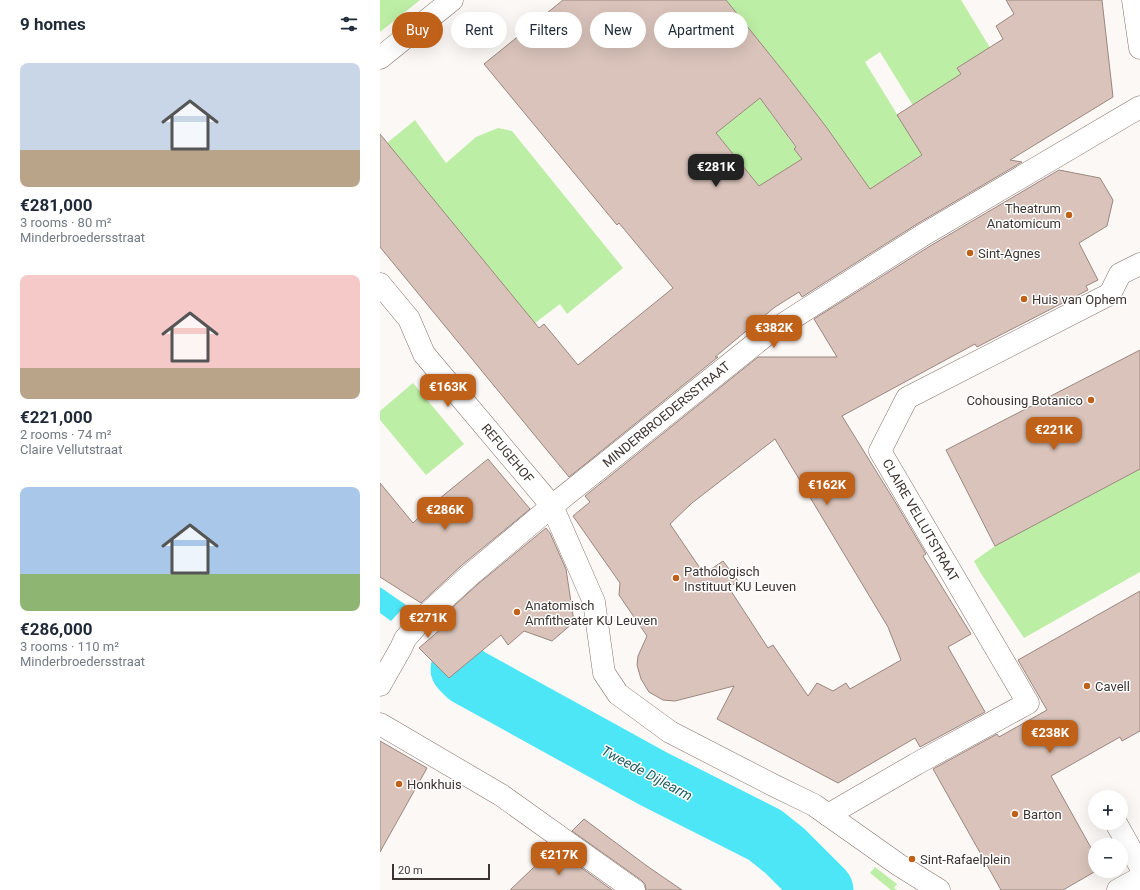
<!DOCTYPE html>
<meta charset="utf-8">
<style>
:root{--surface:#fff;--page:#f6f6f7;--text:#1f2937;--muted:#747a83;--accent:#c06119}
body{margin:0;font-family:Roboto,sans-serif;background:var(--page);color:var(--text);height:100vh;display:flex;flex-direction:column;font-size:15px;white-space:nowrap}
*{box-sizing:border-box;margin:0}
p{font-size:13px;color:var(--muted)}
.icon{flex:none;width:22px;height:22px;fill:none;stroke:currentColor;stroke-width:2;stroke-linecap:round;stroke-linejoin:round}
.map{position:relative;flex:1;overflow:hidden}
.panel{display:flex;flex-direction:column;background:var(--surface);width:380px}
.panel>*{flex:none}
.guide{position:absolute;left:12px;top:12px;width:380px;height:36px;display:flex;gap:8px}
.tools{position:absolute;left:708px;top:790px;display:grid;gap:8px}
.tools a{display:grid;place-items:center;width:40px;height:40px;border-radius:50%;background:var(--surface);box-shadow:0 4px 16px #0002;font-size:20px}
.scale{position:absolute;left:12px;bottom:10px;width:98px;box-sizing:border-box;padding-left:4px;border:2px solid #3c3430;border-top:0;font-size:11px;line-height:14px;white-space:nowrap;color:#3c3430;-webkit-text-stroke:3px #fff;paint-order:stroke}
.price{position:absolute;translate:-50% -34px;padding:0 9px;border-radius:8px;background:var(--accent);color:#fff;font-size:13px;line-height:26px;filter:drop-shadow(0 1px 2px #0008)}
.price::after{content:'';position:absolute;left:50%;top:24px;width:12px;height:9px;margin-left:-6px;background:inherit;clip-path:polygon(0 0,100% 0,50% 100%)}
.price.on{background:#222;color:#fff}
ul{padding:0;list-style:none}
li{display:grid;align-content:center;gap:8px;height:212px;padding:0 20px}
li span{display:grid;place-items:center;height:124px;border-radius:8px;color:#555}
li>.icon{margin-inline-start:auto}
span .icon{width:72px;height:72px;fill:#fffc;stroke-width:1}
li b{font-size:17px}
h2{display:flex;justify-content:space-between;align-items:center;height:48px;padding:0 20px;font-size:17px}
.pill{padding:0 14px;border-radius:18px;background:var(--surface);box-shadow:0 4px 16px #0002;font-size:14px;line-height:36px}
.pill.on{background:var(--accent);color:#fff}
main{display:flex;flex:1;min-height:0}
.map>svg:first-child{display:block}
</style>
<main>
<section class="panel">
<h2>9 homes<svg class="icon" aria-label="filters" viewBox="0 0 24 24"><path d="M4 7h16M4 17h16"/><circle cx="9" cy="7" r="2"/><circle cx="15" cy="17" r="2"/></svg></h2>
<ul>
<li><span style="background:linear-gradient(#c9d6e8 70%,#b9a48a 0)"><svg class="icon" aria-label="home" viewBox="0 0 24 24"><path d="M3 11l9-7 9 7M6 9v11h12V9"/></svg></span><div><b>€281,000</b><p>3 rooms · 80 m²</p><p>Minderbroedersstraat</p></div></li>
<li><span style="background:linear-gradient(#f6c9c9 75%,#b9a48a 0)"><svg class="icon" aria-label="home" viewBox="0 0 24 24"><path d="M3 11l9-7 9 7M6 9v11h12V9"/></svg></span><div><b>€221,000</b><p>2 rooms · 74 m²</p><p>Claire Vellutstraat</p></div></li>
<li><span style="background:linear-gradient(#a9c7e8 70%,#8fb573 0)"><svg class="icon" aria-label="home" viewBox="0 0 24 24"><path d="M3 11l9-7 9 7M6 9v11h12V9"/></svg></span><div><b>€286,000</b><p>3 rooms · 110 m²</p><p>Minderbroedersstraat</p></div></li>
</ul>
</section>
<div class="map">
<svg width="760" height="890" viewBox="0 0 760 890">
<rect width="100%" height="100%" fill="#fcf8f6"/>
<g fill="#bdeea5">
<polygon points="0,0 40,0 0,32"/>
<polygon points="346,0 581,0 634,87 585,63 577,68 581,74 537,112 500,52 485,62 542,155 521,168 493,193 447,128 407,76"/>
<polygon points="380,98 466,218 427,234 386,182 379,186 336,133"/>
<polygon points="35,120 66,163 96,137 118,128 132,131 243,268 187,314 180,304 155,323 7,143"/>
<polygon points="33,383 84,444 46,475 0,420 0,411"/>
<polygon points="760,469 760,572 644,638 600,572 594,561 615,546"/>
<polygon points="495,867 517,884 514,888 517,890 511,890 490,873"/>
</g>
<polygon fill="#4de6f6" points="0,587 26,605 11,621 0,613"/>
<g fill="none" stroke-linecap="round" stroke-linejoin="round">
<polyline stroke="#4de6f6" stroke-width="59" points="80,669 87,676 274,779 385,835 405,851 444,890"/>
</g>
<g fill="#d9c3ba" stroke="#9b877f" fill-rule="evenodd">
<path d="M183,0H346L407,76L447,128L490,189L542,155L517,115L581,74L577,68L623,39L616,26L634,14L626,0H722L733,97L630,160L642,162L537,224L422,297L419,292L395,307L335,357H338L189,477L0,247V134L159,328L164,324L198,365L293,288L239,223L237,225L104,64ZM380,98L416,147L414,149L422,159L379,186L336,133Z"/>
<path d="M679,170L720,178L733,200L727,226L699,243L718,280L706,286L708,290L597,347L595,344L462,416L517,505L546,554L543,556L591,634L568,647L605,712L540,747L535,738L458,783L337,719L354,686L295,701L283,700L269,692L261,679L257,665L258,656L267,636L239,595L240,583L193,516L210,502L205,496L378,357H457L434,319L550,246ZM395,439L508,627L521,660L470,689L466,683L453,691L437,683L428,696L393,645L388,648L349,588L358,581L343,561L324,574L290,524L312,503Z"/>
<polygon points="760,350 760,469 615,546 566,450"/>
<polygon points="108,459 150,509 82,565 41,603 0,577 0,483 33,523 54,503"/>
<polygon points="166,528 170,533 186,569 194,622 172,641 144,631 128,645 121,635 69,678 39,648 69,622 62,617 98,584"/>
<polygon points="760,591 760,731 742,741 740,737 671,776 715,855 715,871 716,871 683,890 621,890 553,769 617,734 619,737 667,710 638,660"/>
<polygon points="0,741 47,768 0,852"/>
<polygon points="204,819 267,866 302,890 266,890 265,884 261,880 192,831"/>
<polygon points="174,848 232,890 130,890"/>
</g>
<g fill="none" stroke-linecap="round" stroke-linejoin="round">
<defs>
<g id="minor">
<polyline points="753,0 760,48"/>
<polyline points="0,58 72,0"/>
<polyline points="0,284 29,319 44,354 172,506 214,602 224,673 238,694 290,732 395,786 434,805 519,865 559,890"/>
<polyline points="0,685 21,648 25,639 45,616 90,575 172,506 386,335 543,235 760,107"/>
<polyline points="0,724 121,795 254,890"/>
<polyline points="448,815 536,764 648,703 500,451 527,398 730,294 740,274 760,264"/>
<polyline points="736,823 760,866"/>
<polyline points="738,890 760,878"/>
</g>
</defs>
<use href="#minor" stroke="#87736b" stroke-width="23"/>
<use href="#minor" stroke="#fff" stroke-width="22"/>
</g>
<g fill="#c06119" stroke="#fff" stroke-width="1.5">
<circle cx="689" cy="215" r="4"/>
<circle cx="590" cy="253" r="4"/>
<circle cx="644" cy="299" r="4"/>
<circle cx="711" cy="400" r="4"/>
<circle cx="296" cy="578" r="4"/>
<circle cx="137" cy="612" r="4"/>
<circle cx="707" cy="686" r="4"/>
<circle cx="19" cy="784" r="4"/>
<circle cx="635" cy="814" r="4"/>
<circle cx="532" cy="859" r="4"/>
</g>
<g text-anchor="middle" stroke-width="3" stroke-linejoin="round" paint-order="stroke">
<g font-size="13" fill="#3c3430" stroke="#fff" text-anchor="start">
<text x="681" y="213" text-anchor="end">Theatrum<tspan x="681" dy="15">Anatomicum</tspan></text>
<text x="598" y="258">Sint-Agnes</text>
<text x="652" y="304">Huis van Ophem</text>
<text x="703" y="405" text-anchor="end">Cohousing Botanico</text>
<text x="304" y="576">Pathologisch<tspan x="304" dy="15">Instituut KU Leuven</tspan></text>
<text x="145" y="610">Anatomisch<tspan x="145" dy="15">Amfitheater KU Leuven</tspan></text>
<text x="715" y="691">Cavell</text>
<text x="27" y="789">Honkhuis</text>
<text x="643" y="819">Barton</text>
<text x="540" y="864">Sint-Rafaelplein</text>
</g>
<g font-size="13" fill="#3c3430" stroke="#fff">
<text transform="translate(286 414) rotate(-39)" y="5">MINDERBROEDERSSTRAAT</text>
<text transform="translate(128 453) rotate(50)" y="5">REFUGEHOF</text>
<text transform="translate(541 520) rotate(60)" y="5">CLAIRE VELLUTSTRAAT</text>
</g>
<g font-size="14" font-style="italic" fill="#215f65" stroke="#fff">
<text transform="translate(267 773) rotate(28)" y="5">Tweede Dijlearm</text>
</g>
</g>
</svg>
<div class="tools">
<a>+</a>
<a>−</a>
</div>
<div class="scale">20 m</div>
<b class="price on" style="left:336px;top:188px">€281K</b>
<b class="price" style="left:394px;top:349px">€382K</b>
<b class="price" style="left:68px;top:408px">€163K</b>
<b class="price" style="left:674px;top:451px">€221K</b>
<b class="price" style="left:447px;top:506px">€162K</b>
<b class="price" style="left:65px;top:531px">€286K</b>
<b class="price" style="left:48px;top:639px">€271K</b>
<b class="price" style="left:670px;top:754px">€238K</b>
<b class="price" style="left:179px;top:876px">€217K</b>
<div class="guide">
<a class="pill on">Buy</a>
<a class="pill">Rent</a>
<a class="pill">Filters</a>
<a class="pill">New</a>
<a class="pill">Apartment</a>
</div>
</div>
</main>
